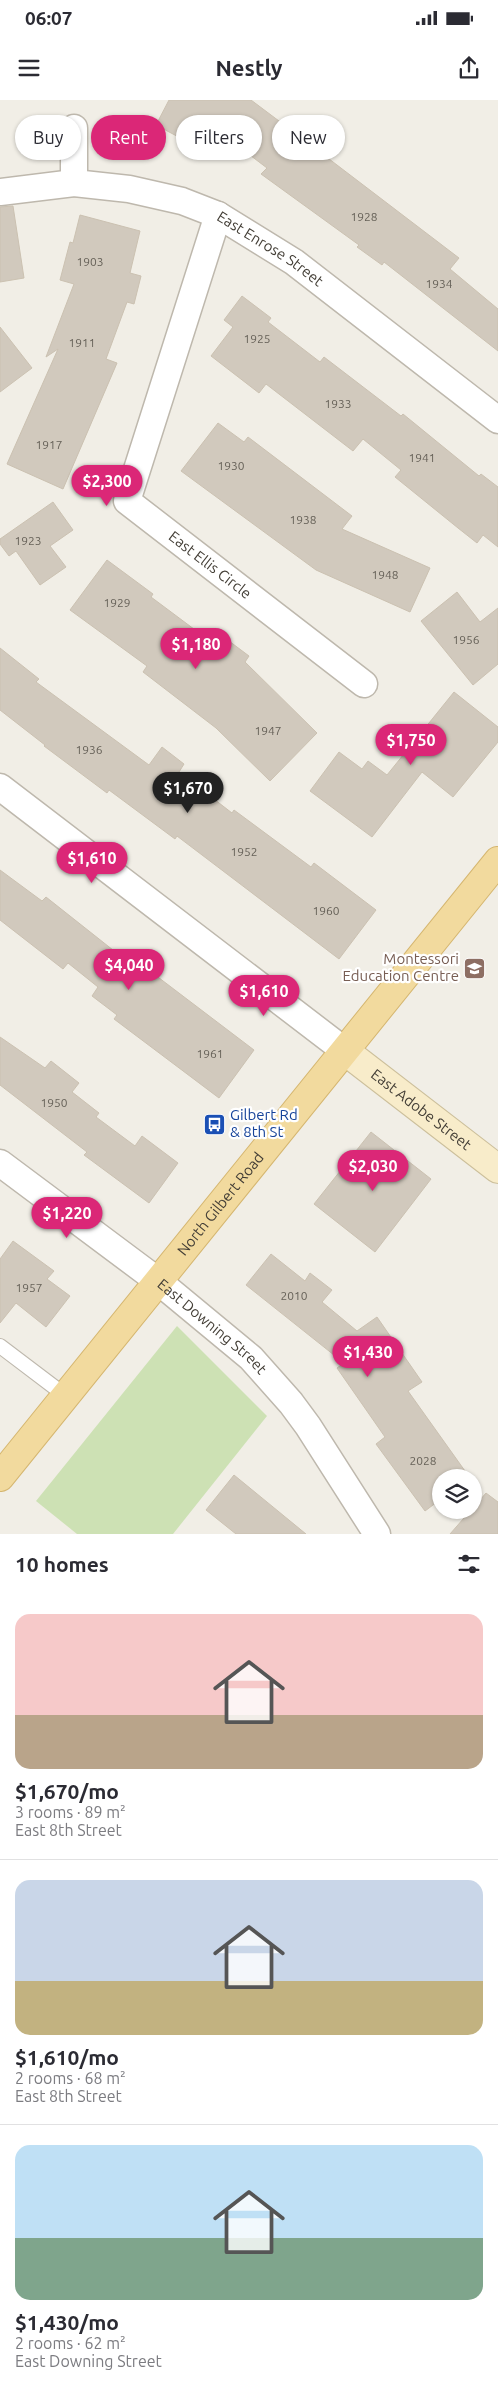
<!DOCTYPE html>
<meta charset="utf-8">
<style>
:root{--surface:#fff;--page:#f7f7f7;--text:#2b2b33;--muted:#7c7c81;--line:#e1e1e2;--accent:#db2777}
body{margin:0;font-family:Ubuntu,sans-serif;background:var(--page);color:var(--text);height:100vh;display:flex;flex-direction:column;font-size:19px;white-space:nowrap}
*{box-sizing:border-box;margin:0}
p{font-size:16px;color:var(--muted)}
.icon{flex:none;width:28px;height:28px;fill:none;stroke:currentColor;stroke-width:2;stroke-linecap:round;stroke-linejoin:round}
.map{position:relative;height:1434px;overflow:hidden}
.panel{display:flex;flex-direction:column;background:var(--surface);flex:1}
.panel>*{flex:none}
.hud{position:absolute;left:15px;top:15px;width:469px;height:45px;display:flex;gap:10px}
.buttons{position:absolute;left:432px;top:1369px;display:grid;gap:10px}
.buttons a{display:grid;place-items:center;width:50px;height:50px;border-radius:50%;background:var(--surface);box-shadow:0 1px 4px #0004;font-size:25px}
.price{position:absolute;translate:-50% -42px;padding:0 11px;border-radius:18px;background:var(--accent);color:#fff;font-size:16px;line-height:32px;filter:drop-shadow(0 1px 2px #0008)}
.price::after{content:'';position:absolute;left:50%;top:30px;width:15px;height:11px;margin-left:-8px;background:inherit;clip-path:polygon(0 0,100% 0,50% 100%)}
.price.current{background:#222;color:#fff}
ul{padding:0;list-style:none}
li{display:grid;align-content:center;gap:10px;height:265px;padding:0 15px}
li+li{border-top:1px solid var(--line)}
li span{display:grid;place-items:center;height:155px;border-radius:15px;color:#555}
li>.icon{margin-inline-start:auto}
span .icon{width:90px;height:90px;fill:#fffc;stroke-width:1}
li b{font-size:21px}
h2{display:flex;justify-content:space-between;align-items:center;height:60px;padding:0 15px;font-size:21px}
.pill{padding:0 18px;border-radius:22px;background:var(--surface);box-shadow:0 1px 4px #0004;font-size:18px;line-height:45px}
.pill.current{background:var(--accent);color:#fff}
.status{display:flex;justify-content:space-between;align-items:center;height:35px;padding:0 25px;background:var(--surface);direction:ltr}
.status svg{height:14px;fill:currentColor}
header{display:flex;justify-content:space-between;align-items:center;height:65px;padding:0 15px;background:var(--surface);font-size:22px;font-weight:600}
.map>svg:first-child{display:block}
</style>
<div class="status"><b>06:07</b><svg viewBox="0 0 49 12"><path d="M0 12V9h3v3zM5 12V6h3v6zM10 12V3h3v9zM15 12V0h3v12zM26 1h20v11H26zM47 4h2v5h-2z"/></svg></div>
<header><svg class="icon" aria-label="menu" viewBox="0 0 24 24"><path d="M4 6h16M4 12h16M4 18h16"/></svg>Nestly<svg class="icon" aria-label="share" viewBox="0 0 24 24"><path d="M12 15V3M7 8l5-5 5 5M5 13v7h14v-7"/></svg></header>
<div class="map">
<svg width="498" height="1434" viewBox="0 0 498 1434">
<rect width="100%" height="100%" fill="#f1eee6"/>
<polygon fill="#cde1b4" points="177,1226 267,1316 173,1434 77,1434 36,1401"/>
<g fill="#d1c9bd" stroke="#cbc1b1">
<polygon points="169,0 251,0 283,24 288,18 321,44 316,49 459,158 450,169 498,209 498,251 384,162 382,165 357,147 359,145 261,74 267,68 230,40 220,59 156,25"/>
<polygon points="13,106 24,178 0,182 0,107"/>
<polygon points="80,115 140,131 130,173 141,176 134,204 127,202 106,259 117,263 63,389 7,364 58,249 46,257 74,184 60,180 70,142 73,143"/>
<polygon points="242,196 271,218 268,222 320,262 324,257 401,316 403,314 479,376 481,374 498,387 498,447 483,435 477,443 458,428 395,377 401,370 363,339 353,351 266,284 259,293 211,256 233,227 224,220"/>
<polygon points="0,227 32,268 0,292"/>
<polygon points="218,323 244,342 248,337 352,416 342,429 430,468 410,512 316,470 181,371"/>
<polygon points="53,402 73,430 50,446 66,467 40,485 16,451 9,456 0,444 0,439"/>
<polygon points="107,460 153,494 151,497 218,547 225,538 249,556 245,562 317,633 270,681 216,628 143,572 147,566 70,510"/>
<polygon points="457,492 480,522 498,508 498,564 473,585 421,521"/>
<polygon points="0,548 39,579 36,582 149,665 162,647 184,664 179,672 232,713 234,710 311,767 314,763 376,810 339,859 177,736 175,739 109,690 107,693 44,646 45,645 0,610"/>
<polygon points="454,592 498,627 498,642 453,697 422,672 372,737 310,691 339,652 362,669 368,661 387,675"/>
<polygon points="0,770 42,801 46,797 142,873 146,868 254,950 219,998 114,919 117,915 92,896 98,887 68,863 63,869 0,820"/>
<polygon points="0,937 45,968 51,961 79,983 72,992 99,1013 96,1017 135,1046 142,1036 178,1063 149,1103 84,1055 87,1052 0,985"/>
<polygon points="371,1032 431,1079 375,1152 314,1104"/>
<polygon points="13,1141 54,1171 47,1179 70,1196 46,1227 16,1203 0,1223 0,1159"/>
<polygon points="271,1154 305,1181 310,1173 332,1190 322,1202 357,1231 377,1217 422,1282 408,1291 470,1378 441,1378 441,1399 425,1411 376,1344 385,1337 337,1268 344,1263 246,1185"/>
<polygon points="234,1375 306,1434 236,1434 206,1410"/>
<polygon points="486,1393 498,1402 498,1434 450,1434 471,1410 474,1410 474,1407"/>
</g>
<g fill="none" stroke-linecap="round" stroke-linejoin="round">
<defs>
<polyline id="lane" points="0,1246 66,1296"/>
<g id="street">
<polyline points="74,28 74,83"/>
<path id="s1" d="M0,92L74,83L129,89L182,101L218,115L294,162L498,320"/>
<path id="s2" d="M218,115L127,401L364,584"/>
<polyline points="0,687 345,951"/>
<path id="s3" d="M0,1063L158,1181L251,1258L291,1303L308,1326L377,1434"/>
</g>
<g id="secondary">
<path id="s4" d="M345,951L498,1069"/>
</g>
<g id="primary">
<path id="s5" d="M0,1377L498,761"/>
</g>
</defs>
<use href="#lane" stroke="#beb8ad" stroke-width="16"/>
<use href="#street" stroke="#beb8ad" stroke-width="29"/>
<use href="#secondary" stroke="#ccbf9b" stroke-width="30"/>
<use href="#primary" stroke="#d5b670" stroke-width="30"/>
<use href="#lane" stroke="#fff" stroke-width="14"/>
<use href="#street" stroke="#fff" stroke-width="26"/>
<use href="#secondary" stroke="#f8ecca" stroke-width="28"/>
<use href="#primary" stroke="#f2da9e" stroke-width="28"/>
</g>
<defs>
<symbol id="school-square" viewBox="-11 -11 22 22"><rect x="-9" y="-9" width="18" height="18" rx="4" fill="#8d6e63" stroke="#fff"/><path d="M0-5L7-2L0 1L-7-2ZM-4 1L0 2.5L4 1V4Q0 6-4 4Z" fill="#fff"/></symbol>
<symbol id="bus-square" viewBox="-11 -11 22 22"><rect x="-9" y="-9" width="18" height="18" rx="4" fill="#1a4fb4" stroke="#fff"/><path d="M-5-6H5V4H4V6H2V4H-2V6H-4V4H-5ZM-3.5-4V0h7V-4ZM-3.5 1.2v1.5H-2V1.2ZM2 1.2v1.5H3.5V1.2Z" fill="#fff"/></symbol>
</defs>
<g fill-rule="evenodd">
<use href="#school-square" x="462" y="856" width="25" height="25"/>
<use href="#bus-square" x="202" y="1012" width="25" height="25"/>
</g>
<g text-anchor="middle" stroke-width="4.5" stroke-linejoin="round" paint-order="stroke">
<g font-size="12" fill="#666158">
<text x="364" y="121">1928</text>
<text x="90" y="166">1903</text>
<text x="439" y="188">1934</text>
<text x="257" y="243">1925</text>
<text x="82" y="247">1911</text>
<text x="338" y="308">1933</text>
<text x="49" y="349">1917</text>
<text x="422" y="362">1941</text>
<text x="231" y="370">1930</text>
<text x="303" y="424">1938</text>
<text x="28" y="445">1923</text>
<text x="385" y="479">1948</text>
<text x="117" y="507">1929</text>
<text x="466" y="544">1956</text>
<text x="268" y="635">1947</text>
<text x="89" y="654">1936</text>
<text x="244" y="756">1952</text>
<text x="326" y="815">1960</text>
<text x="210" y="958">1961</text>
<text x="54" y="1007">1950</text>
<text x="29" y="1192">1957</text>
<text x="294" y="1200">2010</text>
<text x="423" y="1365">2028</text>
</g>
<g font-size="15" fill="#433e36" stroke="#fff">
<text dy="5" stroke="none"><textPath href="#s1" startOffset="285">East Enrose Street</textPath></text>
<text dy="5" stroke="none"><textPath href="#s2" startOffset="405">East Ellis Circle</textPath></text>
<text dy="5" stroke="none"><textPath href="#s4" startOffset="96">East Adobe Street</textPath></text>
<text dy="5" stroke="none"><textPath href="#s5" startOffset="351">North Gilbert Road</textPath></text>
<text dy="5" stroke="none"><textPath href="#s3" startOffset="268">East Downing Street</textPath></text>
</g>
<g font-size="15" fill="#785e54" stroke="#fff" text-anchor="end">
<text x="459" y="864">Montessori<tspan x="459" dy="17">Education Centre</tspan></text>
</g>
<g font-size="15" fill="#164399" stroke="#fff" text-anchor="start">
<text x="230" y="1020">Gilbert Rd<tspan x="230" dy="17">&amp; 8th St</tspan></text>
</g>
</g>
</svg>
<div class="buttons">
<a><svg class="icon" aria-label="layers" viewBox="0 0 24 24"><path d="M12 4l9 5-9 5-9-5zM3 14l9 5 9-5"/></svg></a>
</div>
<b class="price" style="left:107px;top:407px">$2,300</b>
<b class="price" style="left:196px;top:570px">$1,180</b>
<b class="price" style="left:411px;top:666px">$1,750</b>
<b class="price current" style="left:188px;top:714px">$1,670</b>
<b class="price" style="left:92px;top:784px">$1,610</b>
<b class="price" style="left:129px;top:891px">$4,040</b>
<b class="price" style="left:264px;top:917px">$1,610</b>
<b class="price" style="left:373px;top:1092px">$2,030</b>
<b class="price" style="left:67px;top:1139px">$1,220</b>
<b class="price" style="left:368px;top:1278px">$1,430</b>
<div class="hud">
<a class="pill">Buy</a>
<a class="pill current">Rent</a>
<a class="pill">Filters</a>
<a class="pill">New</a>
</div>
</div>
<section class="panel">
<h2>10 homes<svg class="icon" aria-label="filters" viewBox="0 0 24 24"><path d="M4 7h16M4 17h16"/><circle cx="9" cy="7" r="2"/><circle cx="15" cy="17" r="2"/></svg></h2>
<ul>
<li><span style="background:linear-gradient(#f6c9c9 65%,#b9a48a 0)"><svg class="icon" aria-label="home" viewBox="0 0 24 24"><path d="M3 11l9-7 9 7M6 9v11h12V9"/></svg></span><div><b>$1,670/mo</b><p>3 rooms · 89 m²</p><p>East 8th Street</p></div></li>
<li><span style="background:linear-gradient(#c9d6e8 65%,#c2b280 0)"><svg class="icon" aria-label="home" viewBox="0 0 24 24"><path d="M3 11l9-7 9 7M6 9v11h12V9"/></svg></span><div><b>$1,610/mo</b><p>2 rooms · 68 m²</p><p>East 8th Street</p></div></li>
<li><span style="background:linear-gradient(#bfe0f5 60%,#7fa58c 0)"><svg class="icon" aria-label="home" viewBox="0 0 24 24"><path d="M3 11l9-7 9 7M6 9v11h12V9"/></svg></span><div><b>$1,430/mo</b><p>2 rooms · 62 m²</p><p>East Downing Street</p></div></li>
</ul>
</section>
